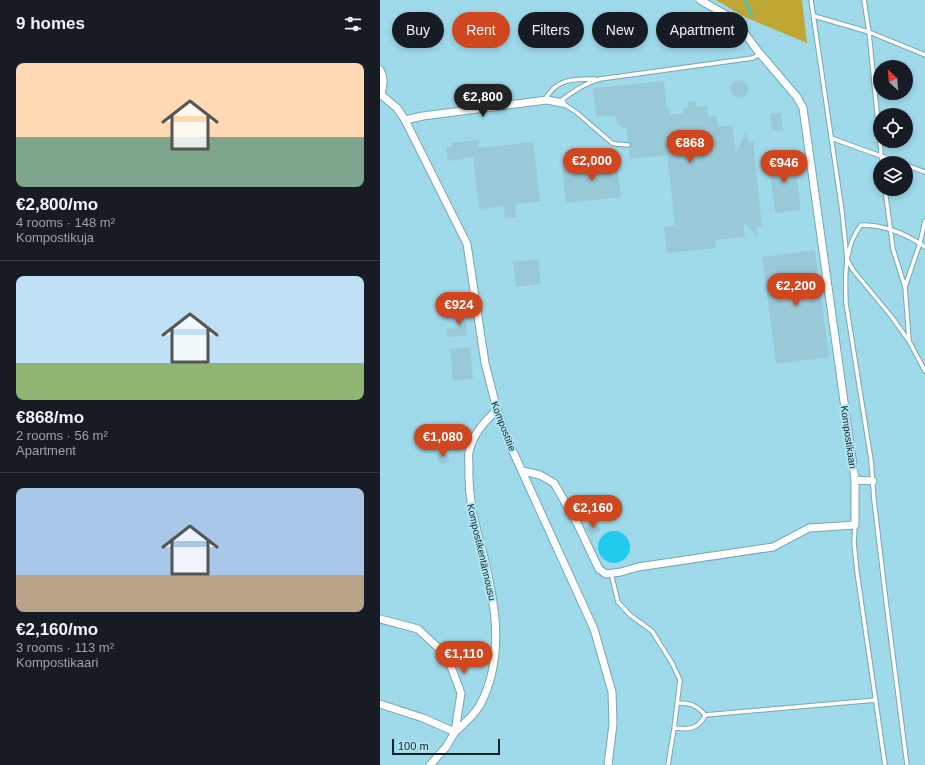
<!DOCTYPE html>
<meta charset="utf-8">
<style>
:root{--surface:#171b24;--page:#242831;--text:#f1f3f6;--muted:#9ea1a6;--line:#363941;--accent:#cf461f}
body{margin:0;font-family:Helvetica,sans-serif;background:var(--page);color:var(--text);height:100vh;display:flex;flex-direction:column;font-size:15px;white-space:nowrap}
*{box-sizing:border-box;margin:0}
p{font-size:13px;color:var(--muted)}
.icon{flex:none;width:22px;height:22px;fill:none;stroke:currentColor;stroke-width:2;stroke-linecap:round;stroke-linejoin:round}
.map{position:relative;flex:1;overflow:hidden}
.sheet{display:flex;flex-direction:column;background:var(--surface);width:380px}
.sheet>*{flex:none}
.hud{position:absolute;left:12px;top:12px;width:380px;height:36px;display:flex;gap:8px}
.needle{width:26px;rotate:334deg}
.tools{position:absolute;left:493px;top:60px;display:grid;gap:8px}
.tools a{display:grid;place-items:center;width:40px;height:40px;border-radius:50%;background:var(--surface);box-shadow:0 2px 6px #0003;font-size:20px}
.scale{position:absolute;left:12px;bottom:10px;width:108px;box-sizing:border-box;padding-left:4px;border:2px solid #0f2328;border-top:0;font-size:11px;line-height:14px;white-space:nowrap;color:#0f2328;-webkit-text-stroke:3px #b4e5f2;paint-order:stroke}
.price{position:absolute;translate:-50% -34px;padding:0 9px;border-radius:14px;background:var(--accent);color:#fff;font-size:13px;line-height:26px;filter:drop-shadow(0 1px 2px #0008)}
.price::after{content:'';position:absolute;left:50%;top:24px;width:12px;height:9px;margin-left:-6px;background:inherit;clip-path:polygon(0 0,100% 0,50% 100%)}
.price.current{background:#222;color:#fff}
ul{padding:0;list-style:none}
li{display:grid;align-content:center;gap:8px;height:212px;padding:0 16px}
li+li{border-top:1px solid var(--line)}
li span{display:grid;place-items:center;height:124px;border-radius:8px;color:#555}
li>.icon{margin-inline-start:auto}
span .icon{width:72px;height:72px;fill:#fffc;stroke-width:1}
li b{font-size:17px}
h2{display:flex;justify-content:space-between;align-items:center;height:48px;padding:0 16px;font-size:17px}
.pill{padding:0 14px;border-radius:18px;background:var(--surface);box-shadow:0 2px 6px #0003;font-size:14px;line-height:36px}
.pill.current{background:var(--accent);color:#fff}
main{display:flex;flex:1;min-height:0}
.map>svg:first-child{display:block}
</style>
<main>
<section class="sheet">
<h2>9 homes<svg class="icon" aria-label="filters" viewBox="0 0 24 24"><path d="M4 7h16M4 17h16"/><circle cx="9" cy="7" r="2"/><circle cx="15" cy="17" r="2"/></svg></h2>
<ul>
<li><span style="background:linear-gradient(#ffd9b3 60%,#7fa58c 0)"><svg class="icon" aria-label="home" viewBox="0 0 24 24"><path d="M3 11l9-7 9 7M6 9v11h12V9"/></svg></span><div><b>€2,800/mo</b><p>4 rooms · 148 m²</p><p>Kompostikuja</p></div></li>
<li><span style="background:linear-gradient(#bfe0f5 70%,#8fb573 0)"><svg class="icon" aria-label="home" viewBox="0 0 24 24"><path d="M3 11l9-7 9 7M6 9v11h12V9"/></svg></span><div><b>€868/mo</b><p>2 rooms · 56 m²</p><p>Apartment</p></div></li>
<li><span style="background:linear-gradient(#a9c7e8 70%,#b9a48a 0)"><svg class="icon" aria-label="home" viewBox="0 0 24 24"><path d="M3 11l9-7 9 7M6 9v11h12V9"/></svg></span><div><b>€2,160/mo</b><p>3 rooms · 113 m²</p><p>Kompostikaari</p></div></li>
</ul>
</section>
<div class="map">
<svg width="545" height="765" viewBox="0 0 545 765">
<rect width="100%" height="100%" fill="#b4e5f2"/>
<path fill="#9fdaea" fill-rule="evenodd" d="M0,0H545V765H0ZM500,67H526V93H500ZM500,115H526V141H500ZM500,163H526V189H500Z"/>
<polygon fill="#c0a632" points="336,0 422,0 427,43 365,17"/>
<circle fill="#21cbec" cx="234" cy="547" r="16"/>
<g fill="none" stroke-linecap="round" stroke-linejoin="round">
<polyline stroke="#21cbec" stroke-width="2" points="365,0 372,16"/>
</g>
<g fill="#99c9d6">
<circle cx="359" cy="89" r="9"/>
<polygon points="284,81 287,109 290,109 290,115 303,113 303,108 308,108 308,102 315,101 316,107 327,105 328,117 337,116 338,127 352,125 356,154 366,132 369,142 373,141 382,227 377,227 378,237 363,221 365,237 335,240 336,248 287,253 284,227 295,225 287,155 250,159 249,148 251,145 248,142 246,128 241,128 241,126 237,126 236,116 229,117 229,115 216,117 213,88"/>
<polygon points="401,113 403,130 392,131 390,114"/>
<polygon points="98,140 99,148 153,142 160,201 135,205 136,217 125,218 124,206 99,209 93,157 68,161 66,147 72,147 72,143"/>
<polygon points="414,154 421,210 395,213 388,157"/>
<polygon points="237,162 241,197 186,203 182,168"/>
<polygon points="435,250 449,357 396,364 382,257"/>
<polygon points="158,259 161,284 136,287 133,262"/>
<polygon points="84,309 87,335 67,337 66,329 78,328 76,310"/>
<polygon points="90,347 93,379 73,381 70,349"/>
<polygon points="65,450 70,461 61,465 56,455"/>
<polygon points="217,522 221,530 210,536 205,527"/>
</g>
<g fill="none" stroke-linecap="round" stroke-linejoin="round">
<defs>
<g id="service">
<polyline points="431,0 462,211 467,260 473,270 511,316 529,341 545,371"/>
<polyline points="484,0 489,32 502,163"/>
<polyline points="434,16 489,32 545,55"/>
<path d="M165,100C176,78 194,79 215,79"/>
<path d="M180,101C193,92 205,83 220,79L373,58L380,54"/>
<polyline points="182,103 196,112 232,143 236,144 248,145"/>
<polyline points="451,138 520,163"/>
<polyline points="526,165 545,172"/>
<polyline points="505,189 513,249 525,287"/>
<polyline points="529,340 525,287 540,243 545,221"/>
<polyline points="475,526 474,543 477,572 505,765"/>
<polyline points="231,573 238,602 250,615 272,631 292,663 300,680 294,729 288,765"/>
<path d="M298,703C310,703 317,705 325,715L496,700"/>
<path d="M295,728C309,730 319,729 325,715"/>
<path d="M527,765L506,601L494,500L491,460L466,303C465,276 464,247 481,225C505,225 525,233 545,247"/>
</g>
<g id="minor">
<path d="M0,70C5,79 3,85 1,94"/>
<polyline points="0,94 17,108 25,120 87,244 105,363 117,410 130,445 214,629 232,692 233,724 228,765"/>
<polyline points="25,120 43,116 167,100 182,103"/>
<polyline points="143,471 160,475 174,483 197,523 219,569 226,574 241,572 258,567 393,547 429,528 475,525 475,480 423,108 417,97 377,50 358,24 348,16 320,0"/>
<polyline points="475,480 493,481"/>
<polyline points="0,619 38,629 67,656 81,693 75,732 66,747 50,765"/>
<path d="M0,704L43,718L75,732C84,724 94,715 100,705C127,654 114,595 100,542C93,516 88,495 89,467C89,462 88,457 89,452C93,434 104,422 117,410"/>
</g>
</defs>
<use href="#service" stroke="#77a6b3" stroke-width="5.5"/>
<use href="#minor" stroke="#77a6b3" stroke-width="9"/>
<use href="#service" stroke="#fff" stroke-width="3.5"/>
<use href="#minor" stroke="#fff" stroke-width="7"/>
</g>
<g text-anchor="middle" stroke-width="4" stroke-linejoin="round" paint-order="stroke">
<g font-size="10" fill="#0f2328" stroke="#b4e5f2">
<text transform="translate(124 426) rotate(69)" y="4">Kompostitie</text>
<text transform="translate(469 437) rotate(82)" y="4">Kompostikaari</text>
<text transform="translate(102 552) rotate(77)" y="4">Kompostikentännousu</text>
</g>
</g>
</svg>
<div class="tools">
<a><svg class="needle" viewBox="-14 -14 28 28"><path d="M0-13l5 13h-10z" fill="#e53935"/><path d="M0 13l5-13h-10z" fill="#9ea1a6"/></svg></a>
<a><svg class="icon" aria-label="locate" viewBox="0 0 24 24"><circle cx="12" cy="12" r="6"/><path d="M12 2v4M12 18v4M2 12h4M18 12h4"/></svg></a>
<a><svg class="icon" aria-label="layers" viewBox="0 0 24 24"><path d="M12 4l9 5-9 5-9-5zM3 14l9 5 9-5"/></svg></a>
</div>
<div class="scale">100 m</div>
<b class="price current" style="left:103px;top:118px">€2,800</b>
<b class="price" style="left:310px;top:164px">€868</b>
<b class="price" style="left:212px;top:182px">€2,000</b>
<b class="price" style="left:404px;top:184px">€946</b>
<b class="price" style="left:416px;top:307px">€2,200</b>
<b class="price" style="left:79px;top:326px">€924</b>
<b class="price" style="left:63px;top:458px">€1,080</b>
<b class="price" style="left:213px;top:529px">€2,160</b>
<b class="price" style="left:84px;top:675px">€1,110</b>
<div class="hud">
<a class="pill">Buy</a>
<a class="pill current">Rent</a>
<a class="pill">Filters</a>
<a class="pill">New</a>
<a class="pill">Apartment</a>
</div>
</div>
</main>
